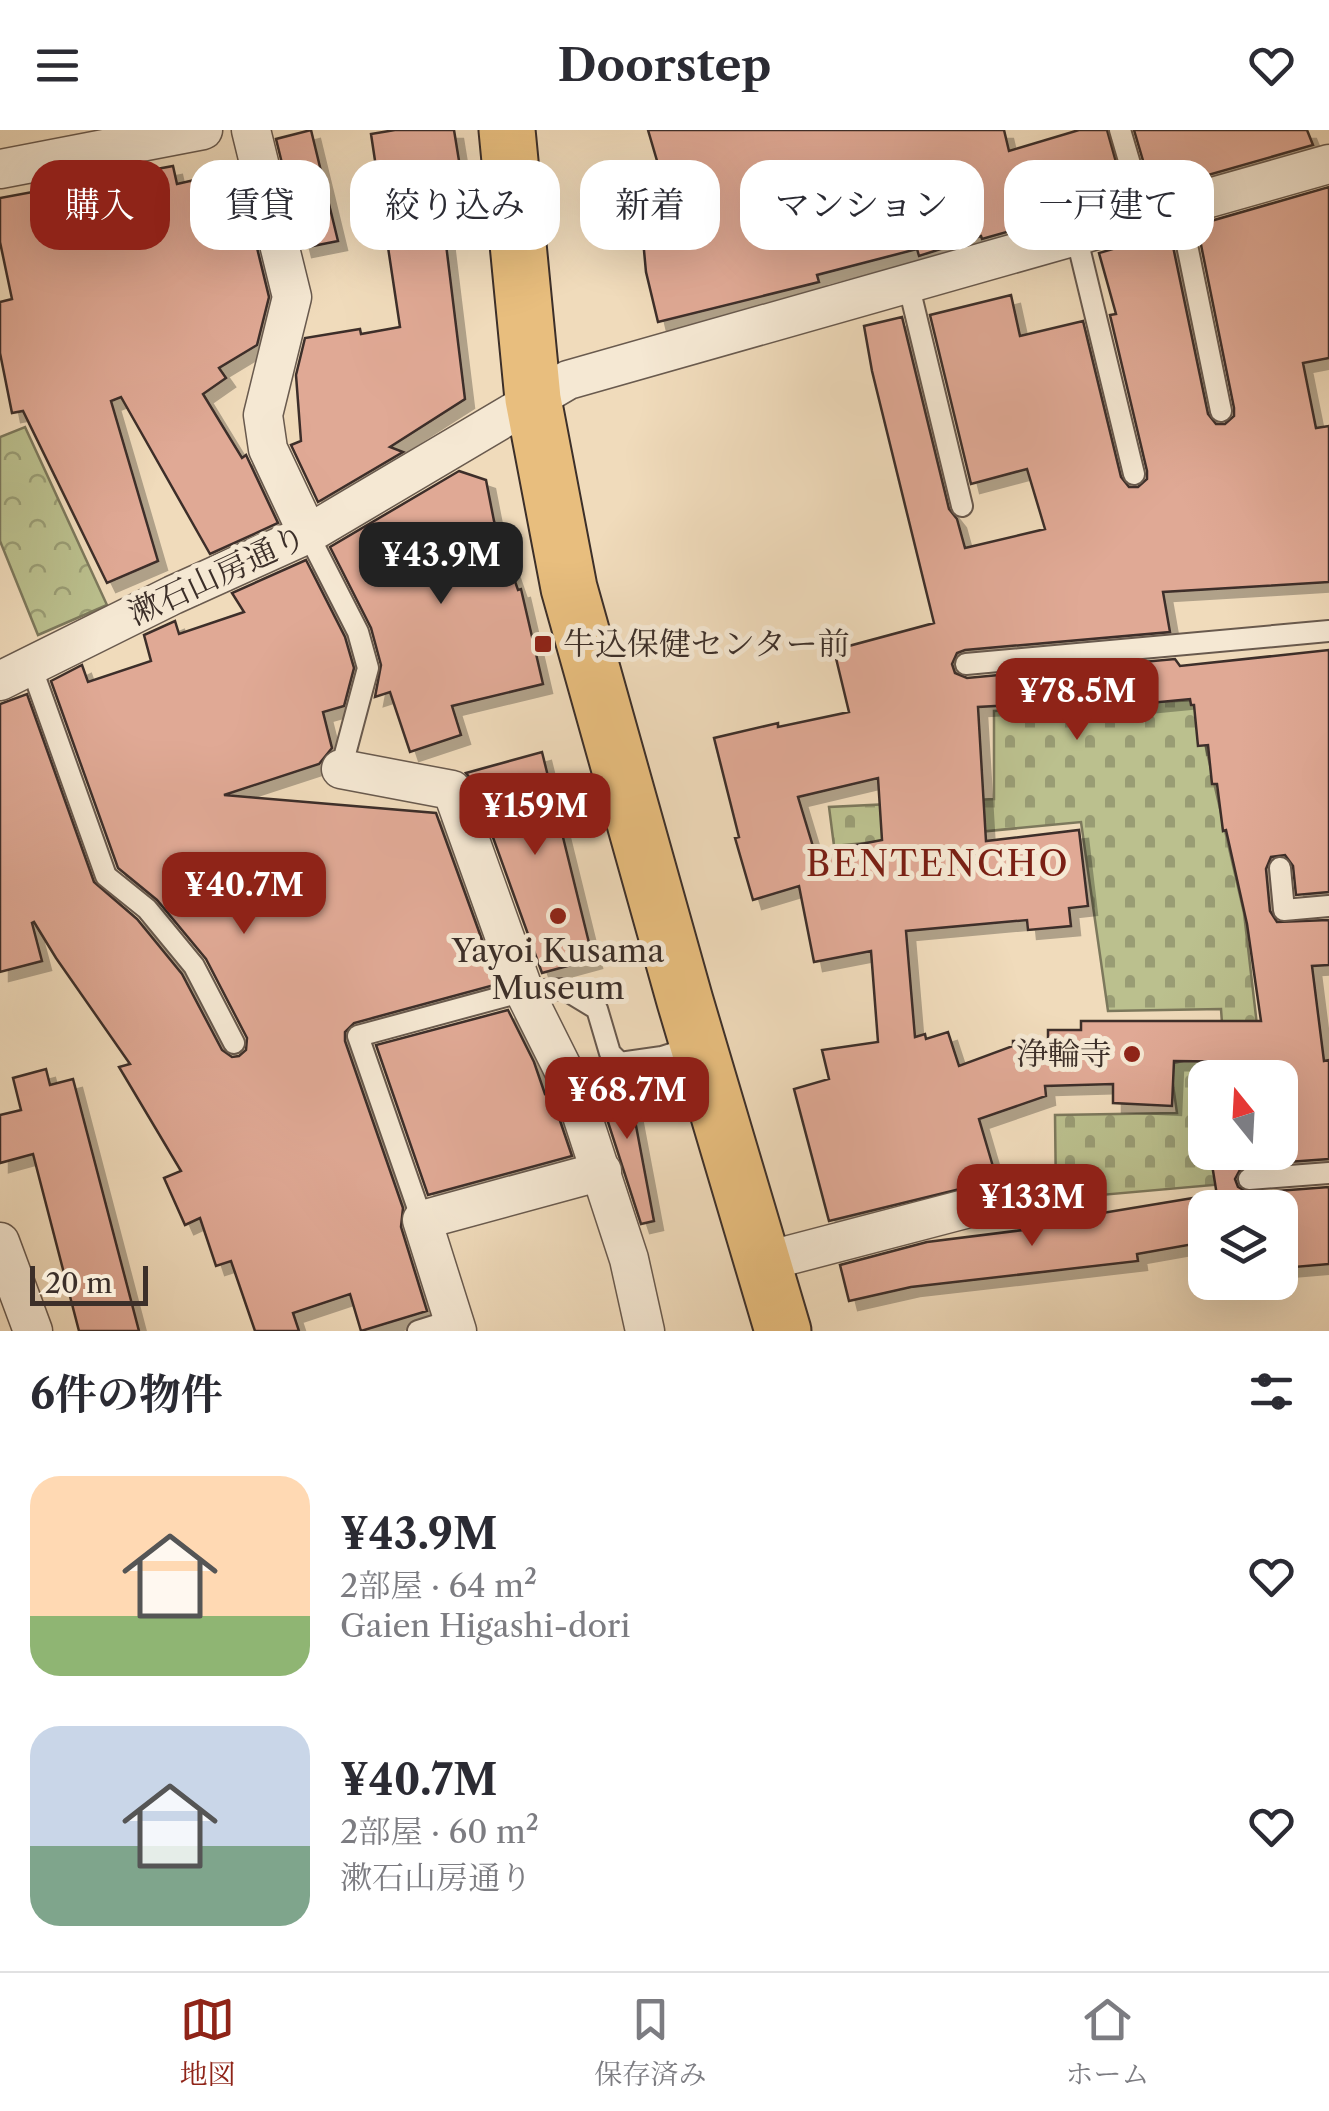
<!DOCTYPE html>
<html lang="ja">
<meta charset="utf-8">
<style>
:root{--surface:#fff;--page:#f2f2f3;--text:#2b2b33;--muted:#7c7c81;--line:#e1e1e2;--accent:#8f2418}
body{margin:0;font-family:"Libre Caslon Text","Noto Serif JP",serif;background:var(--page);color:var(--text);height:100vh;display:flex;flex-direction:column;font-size:38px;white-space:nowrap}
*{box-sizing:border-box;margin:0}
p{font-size:32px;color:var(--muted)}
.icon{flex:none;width:55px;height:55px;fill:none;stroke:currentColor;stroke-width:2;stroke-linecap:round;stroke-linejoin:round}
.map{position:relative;height:1201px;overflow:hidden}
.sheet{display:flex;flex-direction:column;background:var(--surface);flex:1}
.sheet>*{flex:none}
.banner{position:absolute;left:30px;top:30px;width:1270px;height:90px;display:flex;gap:20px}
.needle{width:65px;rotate:342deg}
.controls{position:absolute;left:1188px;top:930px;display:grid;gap:20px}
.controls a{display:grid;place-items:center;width:110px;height:110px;border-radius:20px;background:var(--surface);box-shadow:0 10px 40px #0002;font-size:50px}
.scale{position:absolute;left:30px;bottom:25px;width:118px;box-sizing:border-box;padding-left:10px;border:5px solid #3c2f29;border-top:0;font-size:28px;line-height:35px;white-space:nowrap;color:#3c2f29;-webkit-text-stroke:8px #f5e8d3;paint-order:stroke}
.price{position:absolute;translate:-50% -85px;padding:0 22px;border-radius:20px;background:var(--accent);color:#fff;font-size:32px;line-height:65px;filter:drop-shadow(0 2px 5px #0008)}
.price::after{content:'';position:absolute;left:50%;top:60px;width:30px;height:22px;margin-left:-15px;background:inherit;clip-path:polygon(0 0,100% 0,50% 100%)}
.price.on{background:#222;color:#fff}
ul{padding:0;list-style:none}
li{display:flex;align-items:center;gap:30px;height:250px;padding:0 30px}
li span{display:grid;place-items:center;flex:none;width:280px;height:200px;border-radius:30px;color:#555}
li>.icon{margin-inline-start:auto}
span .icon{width:120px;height:120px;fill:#fffc;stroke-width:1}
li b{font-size:42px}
h2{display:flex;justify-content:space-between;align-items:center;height:120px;padding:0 30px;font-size:42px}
.pill{padding:0 35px;border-radius:30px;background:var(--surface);box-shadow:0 10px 40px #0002;font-size:35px;line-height:90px}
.pill.on{background:var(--accent);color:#fff}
header{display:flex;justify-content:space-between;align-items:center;height:130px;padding:0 30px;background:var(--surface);font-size:45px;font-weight:800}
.tab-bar{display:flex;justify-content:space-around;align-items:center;height:140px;border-top:2px solid var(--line);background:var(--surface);font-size:28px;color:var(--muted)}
.tab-bar a{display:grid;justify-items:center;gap:5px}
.tab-bar .on{color:var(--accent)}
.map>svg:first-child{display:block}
</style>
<header><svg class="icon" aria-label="menu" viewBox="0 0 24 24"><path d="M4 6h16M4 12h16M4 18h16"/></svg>Doorstep<svg class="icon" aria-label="heart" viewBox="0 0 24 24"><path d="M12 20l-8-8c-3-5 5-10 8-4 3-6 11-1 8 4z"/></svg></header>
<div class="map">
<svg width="1329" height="1201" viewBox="0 0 1329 1201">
<defs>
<pattern id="cemetery-stones" width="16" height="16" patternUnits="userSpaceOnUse" patternTransform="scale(2.5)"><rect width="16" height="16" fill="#bbc08e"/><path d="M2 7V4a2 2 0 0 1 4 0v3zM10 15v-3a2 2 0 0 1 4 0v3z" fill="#999c74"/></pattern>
<pattern id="park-crowns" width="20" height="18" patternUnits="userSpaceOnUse" patternTransform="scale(2.5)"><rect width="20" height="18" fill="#bbc08e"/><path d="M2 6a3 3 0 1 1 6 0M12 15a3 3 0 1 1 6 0" fill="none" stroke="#999c74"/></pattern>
<filter id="shadow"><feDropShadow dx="9" dy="9" stdDeviation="0" flood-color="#0004"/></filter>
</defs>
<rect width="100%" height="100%" fill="#f0dbbb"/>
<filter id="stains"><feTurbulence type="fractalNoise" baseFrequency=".002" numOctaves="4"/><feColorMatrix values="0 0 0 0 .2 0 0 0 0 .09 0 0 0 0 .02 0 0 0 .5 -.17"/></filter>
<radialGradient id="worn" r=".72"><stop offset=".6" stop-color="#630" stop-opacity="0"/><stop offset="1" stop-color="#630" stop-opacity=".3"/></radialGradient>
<polygon fill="url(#cemetery-stones)" stroke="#7c785c" stroke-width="2.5" points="1195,570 1244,783 1263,947 1205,948 1205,1022 1216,1023 1225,1054 1056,1069 1055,985 1177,983 1170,934 1224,921 1221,879 1108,881 1081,692 834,716 829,677 994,669 994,581"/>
<polygon fill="url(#park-crowns)" stroke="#7c785c" stroke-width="2.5" points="25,297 107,475 38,505 0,411 0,307"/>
<g fill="#e0a995" stroke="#3c2f29" stroke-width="2.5" fill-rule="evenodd" filter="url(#shadow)">
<polygon points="311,0 338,111 303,118 276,9"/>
<polygon points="395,0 454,0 461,43 451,45 457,104 445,106 465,269 390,317 403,322 318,372 291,315 301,311 296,245 305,208 360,199 361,204 400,197 371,4"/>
<polygon points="648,0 1004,0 1009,21 1079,0 1107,0 1126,68 982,109 981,106 919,126 917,119 817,145 819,152 658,192 646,142 640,77 651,73 649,62 665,58"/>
<polygon points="1134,0 1307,0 1313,15 1152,61"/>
<polygon points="173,36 177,54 238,40 269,167 257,215 219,238 226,248 203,264 242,328 246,325 278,393 210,424 121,267 111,271 158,431 107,453 23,281 12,283 0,223 0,172 12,169 0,112 0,68"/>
<path d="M1329,57V228L1303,233L1316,298L1329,296V452L1163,462L1170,502L965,520L957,523L952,534L955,543L967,548L1175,529L1180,536L1329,520V762L1296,765L1293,736L1285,725L1271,727L1266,739L1270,781L1277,792L1329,790V835L1312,836L1324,931L1329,930V1029L1248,1035L1241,1038L1235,1049L1238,1057L1249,1063L1329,1057V1134L1283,1138L1280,1078H1219L1210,1022H1280V948H1259L1258,932L1174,931L1172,976L1113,973V954L1045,956L1046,966L979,989L997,1050L829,1091L794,959L829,949L822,920L878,912L871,821L814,832L799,756L753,770L735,708L739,707L714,608L778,593V597L849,582L834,520L934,493L872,241L864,196L902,187L949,379L957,389L965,418L1045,399L1027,339L971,354L930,185L1011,165L1020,206L1083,191L1121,347L1129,357H1138L1147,349V341L1110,185L1116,184L1099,123L1170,102L1208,284L1216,294H1225L1234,286V278L1197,95ZM1118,569L1119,576L1190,569L1191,575H1194L1198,616L1208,615L1212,654H1217L1223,701L1226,700L1247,794L1261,891H1081V900H1048V910L1013,911V916L959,936L948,902L926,909L925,904L915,907L906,801L1027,790L1028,800L1071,796L1069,778L1088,776L1079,700L986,711L978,577ZM878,648L882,710L815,723L798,667Z"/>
<polygon points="459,341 486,350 494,391 518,460 521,459 543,554 452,576 461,605 410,622 390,562 375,567 381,535 371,498 330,417"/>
<polygon points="306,430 345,507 354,538 344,576 323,582 332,618 319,634 224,665 436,683 498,854 354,893 345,902 345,911 403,1078 401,1097 427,1181 361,1201 350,1164 293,1183 299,1201 255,1201 231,1131 216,1136 200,1088 185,1095 164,1048 181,1041 119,937 130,934 56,828 34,792 32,793 42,831 0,842 0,574 27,564 94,752 137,789 182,844 222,920 232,927 239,926 246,920 247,908 206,829 157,770 118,738 51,551 82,535 88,552 151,531 144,505 175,491 179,504 244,482 232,463"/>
<polygon points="542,622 593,829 542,843 473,652 466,643"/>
<polygon points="508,880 534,932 545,964 550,963 553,970 572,1026 428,1065 376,915"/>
<polygon points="46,939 50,955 73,949 139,1201 79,1201 33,1024 0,1033 0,985 21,980 13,948"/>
<polygon points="627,948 654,1091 641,1094 596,955"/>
<polygon points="1205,1066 1205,1112 1137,1124 1138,1131 911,1157 849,1171 840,1135 927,1112 1079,1093 1078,1087"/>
</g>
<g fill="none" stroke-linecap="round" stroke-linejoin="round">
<defs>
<g id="lane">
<polyline points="1120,0 1145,85"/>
<polyline points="1179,76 1221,281"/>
<polyline points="1076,105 1134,344"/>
<polyline points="908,153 962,376"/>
<polyline points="308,404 358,502 368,538 341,639"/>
<polyline points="966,534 1329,501"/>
<polyline points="31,536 106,746 147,779 194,836 234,913"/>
<polyline points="1280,738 1284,780 1329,776"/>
<polyline points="1249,1049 1329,1043"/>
<polyline points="422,1090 358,906 524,861 564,859 597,879 610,923 620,933 662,927 696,916"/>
<polyline points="418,1201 453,1190"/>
</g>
<g id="street">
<polyline points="251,0 292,167 263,285 268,319 308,404"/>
<polyline points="0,39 203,0"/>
<polyline points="0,551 173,465 308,404 568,250 1329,34"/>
<polyline points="341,639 452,660 524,861 574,961 629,1129 645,1201"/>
<polyline points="0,1112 33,1201"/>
<polyline points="763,1132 969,1078"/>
<polyline points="457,1201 422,1090 602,1041"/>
</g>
<polyline id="primary" points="507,0 533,269 569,458 685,871 783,1201"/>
</defs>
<use href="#lane" stroke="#695a4e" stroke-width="24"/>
<use href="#street" stroke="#695a4e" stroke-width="41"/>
<use href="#primary" stroke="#3c2f29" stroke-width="59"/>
<use href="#lane" stroke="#f5e8d3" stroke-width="20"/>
<use href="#street" stroke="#f5e8d3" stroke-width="38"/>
<use href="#primary" stroke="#e8be7e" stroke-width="55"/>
</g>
<g fill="#8f2418" stroke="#f5e8d3" stroke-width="4">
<rect x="533" y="504" width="20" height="20" rx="5"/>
<circle cx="558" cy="786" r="10"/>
<circle cx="1132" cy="924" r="10"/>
</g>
<g text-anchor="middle" stroke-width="10" stroke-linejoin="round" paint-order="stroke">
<g font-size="32" fill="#3c2f29" stroke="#f5e8d3">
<text transform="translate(217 445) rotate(-25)" y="11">漱石山房通り</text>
</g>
<g font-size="32" fill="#3c2f29" stroke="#f5e8d3" text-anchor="start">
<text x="563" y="525">牛込保健センター前</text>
<text x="558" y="832" text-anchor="middle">Yayoi Kusama<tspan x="558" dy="37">Museum</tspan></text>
<text x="1112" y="935" text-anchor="end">浄輪寺</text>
</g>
<g font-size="35" letter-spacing="2.5" fill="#7a1f14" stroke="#f5e8d3">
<text x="938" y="746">BENTENCHO</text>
</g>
</g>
<rect width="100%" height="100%" filter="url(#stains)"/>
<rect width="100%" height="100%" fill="url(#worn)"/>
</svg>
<div class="controls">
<a><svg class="needle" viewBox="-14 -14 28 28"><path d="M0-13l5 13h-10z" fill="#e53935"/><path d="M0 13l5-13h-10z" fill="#7c7c81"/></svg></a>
<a><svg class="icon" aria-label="layers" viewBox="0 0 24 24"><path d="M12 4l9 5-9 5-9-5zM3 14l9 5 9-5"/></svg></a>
</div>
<div class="scale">20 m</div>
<b class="price on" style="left:441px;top:477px">¥43.9M</b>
<b class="price" style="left:1077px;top:613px">¥78.5M</b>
<b class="price" style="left:535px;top:728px">¥159M</b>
<b class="price" style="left:244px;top:807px">¥40.7M</b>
<b class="price" style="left:627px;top:1012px">¥68.7M</b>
<b class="price" style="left:1032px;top:1119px">¥133M</b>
<div class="banner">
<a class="pill on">購入</a>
<a class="pill">賃貸</a>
<a class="pill">絞り込み</a>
<a class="pill">新着</a>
<a class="pill">マンション</a>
<a class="pill">一戸建て</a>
</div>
</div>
<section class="sheet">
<h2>6件の物件<svg class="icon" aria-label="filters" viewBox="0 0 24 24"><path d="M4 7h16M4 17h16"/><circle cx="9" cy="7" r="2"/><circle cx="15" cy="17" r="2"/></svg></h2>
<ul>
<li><span style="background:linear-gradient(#ffd9b3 70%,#8fb573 0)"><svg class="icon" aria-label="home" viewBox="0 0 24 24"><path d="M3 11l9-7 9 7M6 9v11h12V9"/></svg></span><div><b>¥43.9M</b><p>2部屋 · 64 m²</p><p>Gaien Higashi-dori</p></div><svg class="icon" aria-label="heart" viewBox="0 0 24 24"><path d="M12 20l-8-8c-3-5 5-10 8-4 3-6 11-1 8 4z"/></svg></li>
<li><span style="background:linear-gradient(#c9d6e8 60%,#7fa58c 0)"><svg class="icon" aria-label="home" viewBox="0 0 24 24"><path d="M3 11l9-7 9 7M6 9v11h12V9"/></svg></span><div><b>¥40.7M</b><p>2部屋 · 60 m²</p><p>漱石山房通り</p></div><svg class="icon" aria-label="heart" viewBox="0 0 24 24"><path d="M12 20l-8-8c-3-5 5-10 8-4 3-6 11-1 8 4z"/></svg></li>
</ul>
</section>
<nav class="tab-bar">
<a class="on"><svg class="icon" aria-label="map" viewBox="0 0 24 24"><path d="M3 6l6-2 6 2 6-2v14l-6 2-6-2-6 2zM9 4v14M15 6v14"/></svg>地図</a>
<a><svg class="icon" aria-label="saved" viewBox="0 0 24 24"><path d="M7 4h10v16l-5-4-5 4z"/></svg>保存済み</a>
<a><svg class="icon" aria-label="home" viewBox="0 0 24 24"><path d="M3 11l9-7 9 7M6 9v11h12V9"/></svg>ホーム</a>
</nav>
